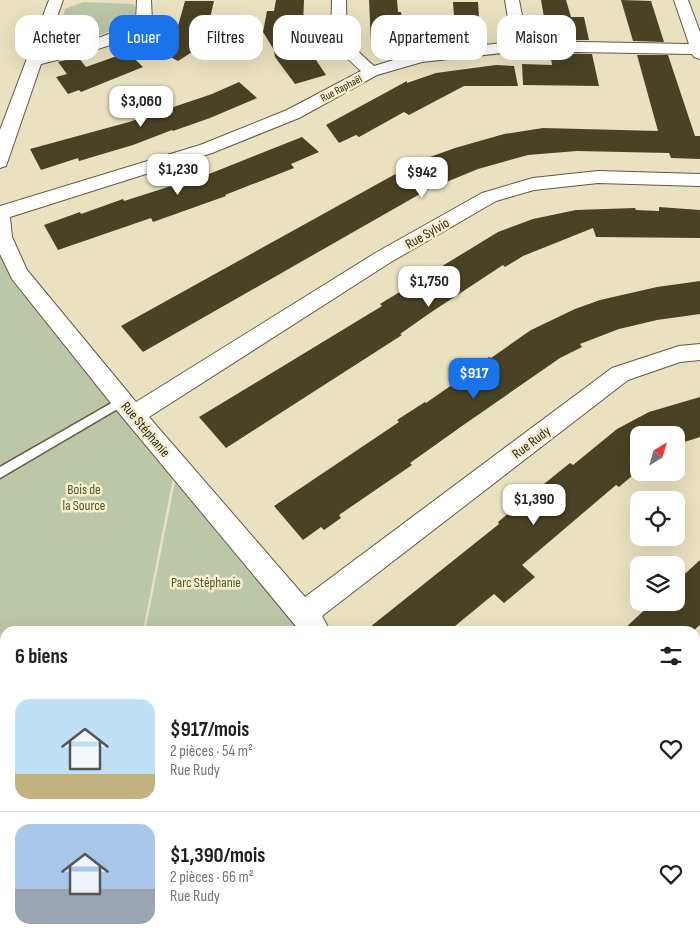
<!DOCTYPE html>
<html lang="fr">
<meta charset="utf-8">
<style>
:root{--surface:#fff;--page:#f6f6f6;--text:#202124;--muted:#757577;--line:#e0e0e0;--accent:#1a73e8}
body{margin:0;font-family:"Sofia Sans Condensed",sans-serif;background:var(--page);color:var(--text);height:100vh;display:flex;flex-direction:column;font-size:19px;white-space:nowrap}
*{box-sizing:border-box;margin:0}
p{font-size:16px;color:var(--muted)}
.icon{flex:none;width:28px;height:28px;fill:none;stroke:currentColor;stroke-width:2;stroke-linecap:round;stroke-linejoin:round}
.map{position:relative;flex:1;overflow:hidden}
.sheet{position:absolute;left:0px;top:626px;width:700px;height:321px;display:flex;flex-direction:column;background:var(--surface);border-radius:15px 15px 0 0;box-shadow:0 5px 20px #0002}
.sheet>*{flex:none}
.banner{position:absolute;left:15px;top:15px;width:670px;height:45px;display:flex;gap:10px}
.needle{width:32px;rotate:37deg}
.fabs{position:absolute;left:630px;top:426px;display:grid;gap:10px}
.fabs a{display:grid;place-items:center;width:55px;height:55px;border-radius:10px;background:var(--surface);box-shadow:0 5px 20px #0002;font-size:25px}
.price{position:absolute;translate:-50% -42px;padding:0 11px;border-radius:10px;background:#fff;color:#222;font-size:16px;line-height:32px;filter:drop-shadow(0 1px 2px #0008)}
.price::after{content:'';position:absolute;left:50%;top:30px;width:15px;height:11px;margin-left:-8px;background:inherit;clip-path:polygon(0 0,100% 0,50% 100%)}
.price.selected{background:var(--accent);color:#fff}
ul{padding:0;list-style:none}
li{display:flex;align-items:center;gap:15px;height:125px;padding:0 15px}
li+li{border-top:1px solid var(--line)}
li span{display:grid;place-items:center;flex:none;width:140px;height:100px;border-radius:15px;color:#555}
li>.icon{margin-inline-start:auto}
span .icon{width:60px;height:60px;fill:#fffc;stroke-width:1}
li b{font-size:21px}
h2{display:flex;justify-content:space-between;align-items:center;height:60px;padding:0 15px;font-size:21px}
.tag{padding:0 18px;border-radius:15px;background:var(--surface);box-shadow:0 5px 20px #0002;font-size:18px;line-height:45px}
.tag.selected{background:var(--accent);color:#fff}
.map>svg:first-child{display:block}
</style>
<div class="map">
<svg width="700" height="947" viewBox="0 0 700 947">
<rect width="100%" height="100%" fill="#eae1c0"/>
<g fill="#bcc7a7">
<path d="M83,2L133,4L135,7V17C128,30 74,44 61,38L58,35L65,9Z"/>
<polygon points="0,214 3,238 174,473 143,631 5,631 5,942 82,943 81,947 0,947"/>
<polygon points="178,467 312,631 145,631"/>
<polygon points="84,942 524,943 520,947 83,947"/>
</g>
<g fill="#494224">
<polygon points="276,0 304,0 303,25 306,45 326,75 295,84 275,57 274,50 263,32 267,11 274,11"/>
<polygon points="369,0 397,0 398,12 401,12 404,43 371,43"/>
<polygon points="541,0 566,0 571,17 584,17 589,40 548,40"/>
<polygon points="621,0 651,1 664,42 633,41"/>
<polygon points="185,1 214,1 210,18 192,52 178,61 153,48 172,36 178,26"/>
<polygon points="453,2 478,2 480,31 455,30"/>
<polygon points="60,35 69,46 50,51 48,48 50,42"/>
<polygon points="128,52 143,67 81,92 79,90 68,94 56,77 67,74 58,62 78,57 86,67"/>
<polygon points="550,53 592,54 599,86 523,85 522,64 552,65"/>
<polygon points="637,55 668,55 695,136 700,136 700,159 671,158 669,153 577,151 528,155 478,169 427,190 143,352 121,326 419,161 455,148 504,134 543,128 658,131"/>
<polygon points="496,65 514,66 518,86 464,86 409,115 404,112 359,137 356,135 339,143 326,125 407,81 407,83 436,73"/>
<polygon points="239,82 257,98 210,118 173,131 172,130 133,145 79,161 78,158 41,170 30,149 129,122 212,94"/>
<polygon points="302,137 319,152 291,164 294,168 225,195 226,196 153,222 151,218 58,250 44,225 80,212 81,214 123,199 124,201 209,174"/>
<polygon points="659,207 700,210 700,238 596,237 593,228 523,256 505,267 503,265 430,313 400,334 402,335 226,448 199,417 382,306 380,304 498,232 533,219 576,210 635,208 636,210 659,211"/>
<polygon points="700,281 700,314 657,320 619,329 580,344 582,347 560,358 462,426 410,463 412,465 339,515 341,518 324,530 321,527 303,540 274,506 399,422 397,420 425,402 426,403 466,375 464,374 489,357 491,358 531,330 575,309 600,300 657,287"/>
<polygon points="700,397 700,437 678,444 676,447 676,435 639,435 639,470 619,487 616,485 522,565 535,577 504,603 494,594 449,631 365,631 499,524 498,522 539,488 570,463 573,465 617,429 649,412"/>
<polygon points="700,560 700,625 693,631 622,631 653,602 676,602 676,582"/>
</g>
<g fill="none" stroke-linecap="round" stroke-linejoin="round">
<defs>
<polygon id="service" points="122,397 127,401 126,404 0,478 0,467"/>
<g id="minor">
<path d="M49,0H63L44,54L74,47L133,25L136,21L137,0H151L152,22C138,42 66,58 41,64L6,166L0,168V130Z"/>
<path d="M332,0H346C347,40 344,39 374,66L420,52L512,42L505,0H519L527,41L689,44L674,0H688L700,32V59L694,57L692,54L520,51L422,62L377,75L299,118L212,153L10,217L12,237L27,270L136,402L377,252L482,193L533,178L598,171L700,174V186L598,183L534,190L496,201L391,262L149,417L305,597L612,368L679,346L700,344V360L680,362L628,380L322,616L330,631H300L114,407L12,279L0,254V206L200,145L287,110L361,71C329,42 331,42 332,0Z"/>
<polygon points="700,734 700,765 695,767 695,736"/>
<polygon points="506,942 540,942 538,947 504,947"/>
<polygon points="549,942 582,942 584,947 551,947"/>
</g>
</defs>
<use href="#service" stroke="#625a3d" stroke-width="3"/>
<use href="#minor" stroke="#625a3d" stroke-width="2"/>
<use href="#service" fill="#fff" fill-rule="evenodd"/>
<use href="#minor" fill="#fff" fill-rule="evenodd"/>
</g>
<g text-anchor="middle" stroke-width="5" stroke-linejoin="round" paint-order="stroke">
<g font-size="11" fill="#2c291c" stroke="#f7eecd">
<text transform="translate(341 88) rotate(-28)" y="4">Rue Raphaël</text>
</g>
<g font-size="14" fill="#2c291c" stroke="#f7eecd">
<text transform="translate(427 233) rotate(-30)" y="5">Rue Sylvio</text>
<text transform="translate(146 429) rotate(50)" y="5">Rue Stéphanie</text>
<text transform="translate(531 442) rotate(-37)" y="5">Rue Rudy</text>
</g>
<g font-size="14" fill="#4c5a28" stroke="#f7eecd">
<text x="84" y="494">Bois de<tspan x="84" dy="16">la Source</tspan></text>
<text x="206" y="587">Parc Stéphanie</text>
</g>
</g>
</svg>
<div class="fabs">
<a><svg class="needle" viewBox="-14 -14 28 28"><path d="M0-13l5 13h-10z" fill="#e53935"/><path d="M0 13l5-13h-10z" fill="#757577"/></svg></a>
<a><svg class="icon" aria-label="locate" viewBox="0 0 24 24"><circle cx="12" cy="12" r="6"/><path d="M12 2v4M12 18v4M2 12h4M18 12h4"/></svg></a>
<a><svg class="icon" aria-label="layers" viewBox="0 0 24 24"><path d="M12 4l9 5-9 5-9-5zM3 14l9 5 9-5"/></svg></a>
</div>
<b class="price" style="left:141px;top:128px">$3,060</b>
<b class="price" style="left:178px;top:196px">$1,230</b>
<b class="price" style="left:422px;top:199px">$942</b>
<b class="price" style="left:429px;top:308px">$1,750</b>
<b class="price selected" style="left:474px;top:400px">$917</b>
<b class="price" style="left:534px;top:526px">$1,390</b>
<div class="banner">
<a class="tag">Acheter</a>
<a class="tag selected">Louer</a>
<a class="tag">Filtres</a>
<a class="tag">Nouveau</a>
<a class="tag">Appartement</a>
<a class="tag">Maison</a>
</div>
<section class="sheet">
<h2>6 biens<svg class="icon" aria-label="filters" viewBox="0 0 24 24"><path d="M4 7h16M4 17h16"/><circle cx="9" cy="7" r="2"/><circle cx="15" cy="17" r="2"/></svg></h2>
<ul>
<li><span style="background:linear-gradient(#bfe0f5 75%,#c2b280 0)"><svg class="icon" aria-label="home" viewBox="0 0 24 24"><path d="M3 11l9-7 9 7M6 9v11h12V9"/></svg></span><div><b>$917/mois</b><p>2 pièces · 54 m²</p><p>Rue Rudy</p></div><svg class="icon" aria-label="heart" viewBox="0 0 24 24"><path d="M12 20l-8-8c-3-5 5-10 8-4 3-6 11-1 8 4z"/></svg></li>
<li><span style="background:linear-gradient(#a9c7e8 65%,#9aa5b1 0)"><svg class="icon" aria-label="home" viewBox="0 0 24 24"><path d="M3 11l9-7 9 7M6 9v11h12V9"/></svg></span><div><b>$1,390/mois</b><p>2 pièces · 66 m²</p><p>Rue Rudy</p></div><svg class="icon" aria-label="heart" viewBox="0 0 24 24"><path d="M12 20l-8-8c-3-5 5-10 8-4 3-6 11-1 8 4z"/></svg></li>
</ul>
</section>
</div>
